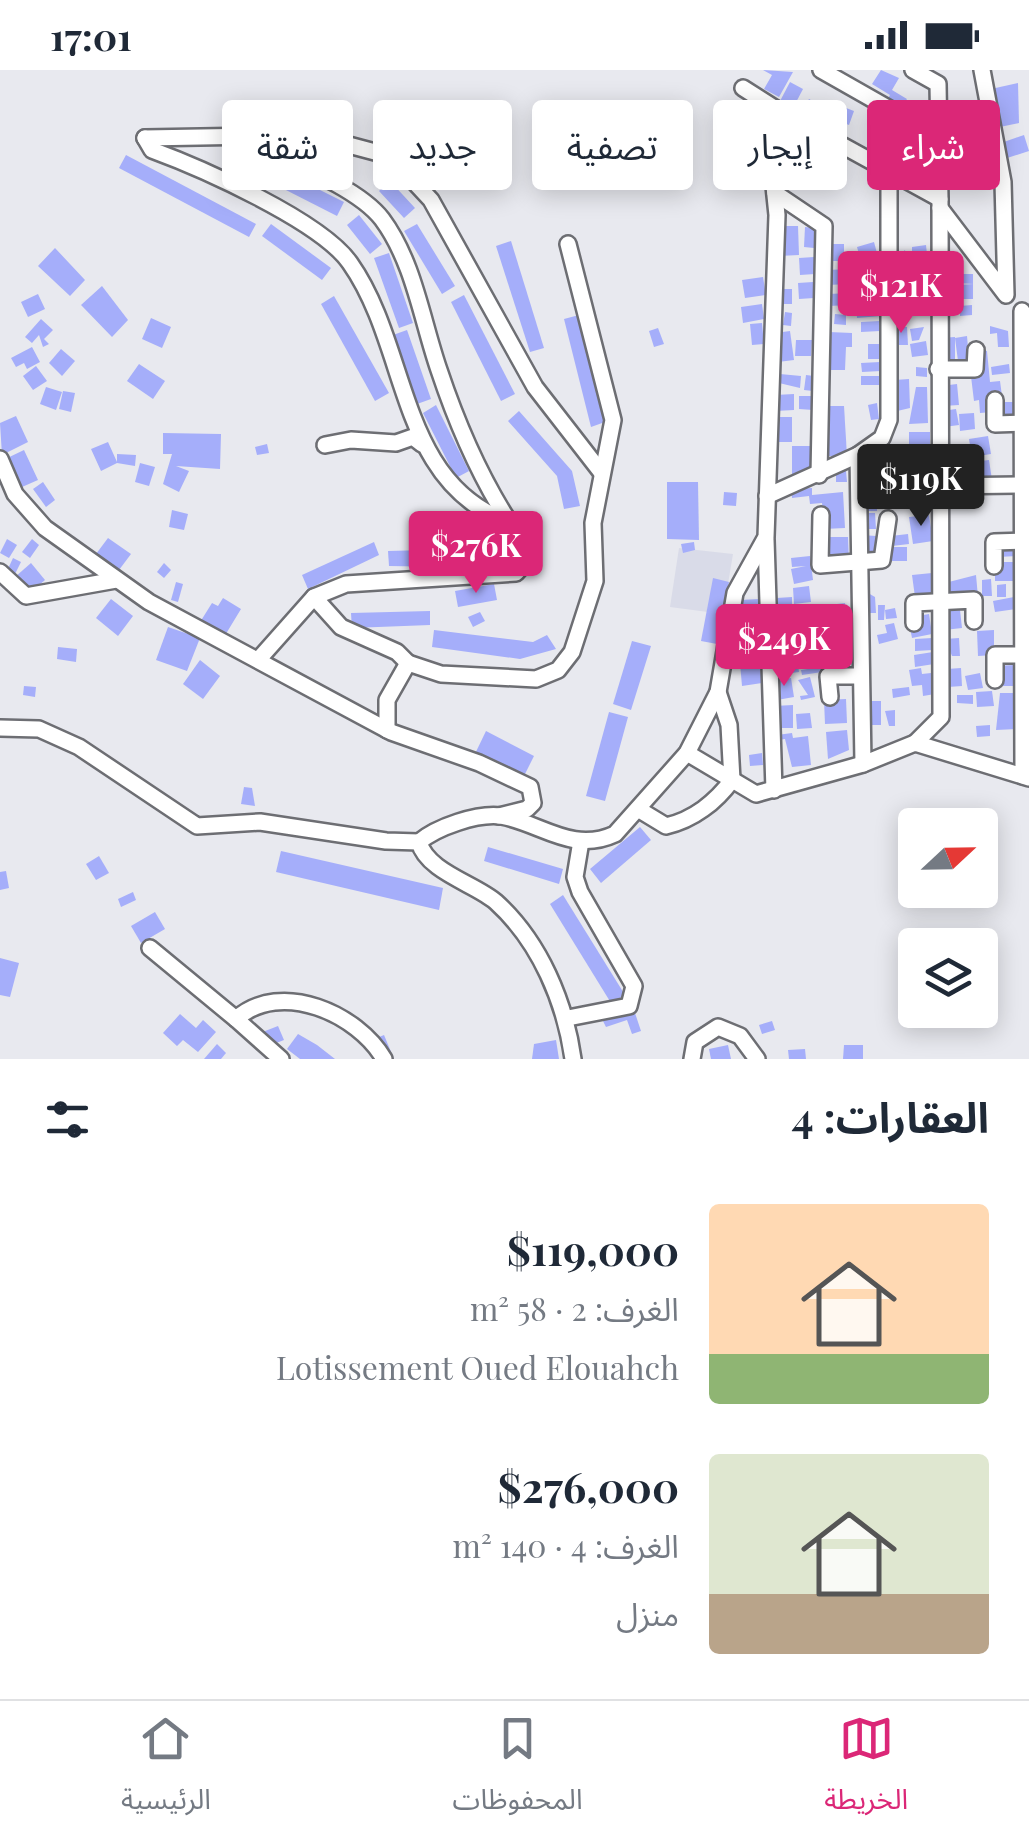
<!DOCTYPE html>
<html lang="ar">
<meta charset="utf-8">
<style>
:root{--surface:#fff;--page:#f6f6f7;--text:#1f2937;--muted:#747a83;--line:#e0e1e3;--accent:#db2777}
body{margin:0;font-family:"Playfair Display","Noto Sans Arabic",serif;background:var(--page);color:var(--text);direction:rtl;height:100vh;display:flex;flex-direction:column;font-size:38px;white-space:nowrap}
*{box-sizing:border-box;margin:0}
p{font-size:32px;color:var(--muted)}
.icon{flex:none;width:55px;height:55px;fill:none;stroke:currentColor;stroke-width:2;stroke-linecap:round;stroke-linejoin:round}
.map{position:relative;height:989px;overflow:hidden;direction:ltr}
.side{display:flex;flex-direction:column;background:var(--surface);flex:1}
.side>*{flex:none}
.hud{position:absolute;left:30px;top:30px;width:970px;height:90px;direction:rtl;display:flex;gap:20px}
.needle{width:65px;rotate:68deg}
.tools{position:absolute;left:898px;top:738px;display:grid;gap:20px}
.tools a{display:grid;place-items:center;width:100px;height:100px;border-radius:10px;background:var(--surface);box-shadow:0 5px 25px #0003;font-size:50px}
.price{position:absolute;translate:-50% -85px;padding:0 22px;border-radius:10px;background:var(--accent);color:#fff;font-size:32px;line-height:65px;filter:drop-shadow(0 2px 5px #0008)}
.price::after{content:'';position:absolute;left:50%;top:60px;width:30px;height:22px;margin-left:-15px;background:inherit;clip-path:polygon(0 0,100% 0,50% 100%)}
.price.on{background:#222;color:#fff}
ul{padding:0;list-style:none}
li{display:flex;align-items:center;gap:30px;height:250px;padding:0 40px}
li span{display:grid;place-items:center;flex:none;width:280px;height:200px;border-radius:10px;color:#555}
li>.icon{margin-inline-start:auto}
span .icon{width:120px;height:120px;fill:#fffc;stroke-width:1}
li b{font-size:42px}
h2{display:flex;justify-content:space-between;align-items:center;height:120px;padding:0 40px;font-size:42px}
.tag{padding:0 35px;border-radius:10px;background:var(--surface);box-shadow:0 5px 25px #0003;font-size:35px;line-height:90px}
.tag.on{background:var(--accent);color:#fff}
.status{display:flex;justify-content:space-between;align-items:center;height:70px;padding:0 50px;background:var(--surface);direction:ltr}
.status svg{height:28px;fill:currentColor}
.tabs{display:flex;justify-content:space-around;align-items:center;height:140px;border-top:2px solid var(--line);background:var(--surface);font-size:28px;color:var(--muted)}
.tabs a{display:grid;justify-items:center;gap:5px}
.tabs .on{color:var(--accent)}
.map>svg:first-child{display:block}
</style>
<div class="status"><b>17:01</b><svg viewBox="0 0 49 12"><path d="M0 12V9h3v3zM5 12V6h3v6zM10 12V3h3v9zM15 12V0h3v12zM26 1h20v11H26zM47 4h2v5h-2z"/></svg></div>
<div class="map">
<svg width="1029" height="989" viewBox="0 0 1029 989">
<rect width="100%" height="100%" fill="#e8e9ef"/>
<polygon fill="#d9dbe8" points="679,478 733,484 723,544 670,537"/>
<g fill="#a5aefa">
<polygon points="763,0 793,2 779,27 764,19 772,5"/>
<polygon points="881,0 899,8 892,20 907,29 900,40 886,32 890,25 872,14"/>
<polygon points="790,12 803,19 792,40 779,33"/>
<polygon points="1018,13 1019,53 995,58 991,19"/>
<polygon points="809,29 834,43 830,49 816,41 810,54 794,45 801,32 806,34"/>
<polygon points="841,36 854,41 849,55 836,50"/>
<polygon points="941,36 959,36 960,49 941,49"/>
<polygon points="729,41 743,48 729,62 720,58"/>
<polygon points="964,61 964,76 942,76 941,62"/>
<polygon points="1024,65 1029,81 1004,89 1001,73"/>
<polygon points="912,71 920,75 915,85 907,81"/>
<polygon points="897,82 921,95 913,110 889,97"/>
<polygon points="246,83 344,132 337,146 239,96"/>
<polygon points="126,85 256,154 249,167 119,98"/>
<polygon points="960,89 963,102 944,112 941,93"/>
<polygon points="390,111 415,138 404,148 379,121"/>
<polygon points="359,145 382,174 370,184 347,155"/>
<polygon points="271,154 331,198 322,210 262,166"/>
<polygon points="417,154 455,216 442,224 404,161"/>
<polygon points="778,156 798,156 799,185 779,186"/>
<polygon points="805,157 815,158 814,178 804,177"/>
<polygon points="511,171 544,278 530,282 496,176"/>
<polygon points="874,172 880,194 863,199 857,177"/>
<rect x="826" y="174" width="18" height="17"/>
<polygon points="926,175 930,212 912,213 912,177"/>
<polygon points="55,178 85,210 70,226 38,196"/>
<polygon points="905,180 908,196 894,199 892,191"/>
<polygon points="389,183 413,253 399,258 374,188"/>
<polygon points="814,187 815,204 800,205 799,188"/>
<polygon points="941,197 958,197 958,229 947,229"/>
<polygon points="850,199 850,214 827,215 827,200"/>
<polygon points="892,202 910,202 909,232 892,231"/>
<polygon points="878,204 879,226 860,227 859,205"/>
<polygon points="960,204 973,204 973,214 959,213"/>
<polygon points="763,207 766,225 745,228 742,210"/>
<polygon points="813,212 814,228 799,229 798,213"/>
<polygon points="973,214 973,229 960,229 960,215"/>
<polygon points="102,216 128,250 112,267 81,235"/>
<polygon points="926,217 928,238 916,238 914,218"/>
<rect x="778" y="219" width="14" height="15"/>
<polygon points="851,223 851,235 828,236 828,224"/>
<polygon points="38,224 45,239 28,247 21,232"/>
<polygon points="464,225 515,324 501,331 451,232"/>
<polygon points="334,226 389,323 375,331 321,234"/>
<polygon points="880,231 881,246 857,248 856,233"/>
<polygon points="762,234 764,249 743,253 741,237"/>
<polygon points="892,235 908,235 909,244 892,244"/>
<polygon points="972,235 972,245 960,246 960,236"/>
<polygon points="785,242 792,243 791,256 783,255"/>
<polygon points="835,244 846,245 846,255 834,254"/>
<polygon points="579,245 605,352 591,357 564,249"/>
<polygon points="151,248 171,257 162,278 142,269"/>
<polygon points="41,249 53,260 44,269 49,274 43,277 39,265 32,273 25,267"/>
<polygon points="880,251 880,261 861,262 861,252"/>
<polygon points="762,253 764,274 752,275 750,254"/>
<polygon points="990,256 1008,261 1009,277 998,277 997,263 990,264"/>
<polygon points="894,257 907,257 908,275 894,275"/>
<polygon points="924,257 919,270 912,271 910,259"/>
<polygon points="658,258 664,274 654,277 649,261"/>
<polygon points="407,260 431,329 417,334 393,265"/>
<polygon points="790,261 794,290 778,292 775,263"/>
<polygon points="829,262 852,263 852,277 846,277 845,300 826,300"/>
<polygon points="967,266 968,278 987,281 990,312 1000,311 1002,326 990,328 992,342 980,343 979,330 974,331 969,290 958,291 955,268"/>
<polygon points="955,267 955,295 940,295 940,268"/>
<polygon points="796,270 812,270 811,286 795,286"/>
<polygon points="926,271 928,285 912,287 910,274"/>
<rect x="868" y="274" width="11" height="15"/>
<polygon points="32,277 40,292 27,299 24,293 16,297 11,288"/>
<polygon points="61,279 75,291 62,306 49,293"/>
<polygon points="880,292 881,301 862,302 861,293"/>
<polygon points="139,294 165,311 153,329 127,311"/>
<polygon points="1009,294 1010,303 992,305 991,297"/>
<polygon points="36,296 47,311 33,320 23,306"/>
<polygon points="916,297 927,298 927,307 916,306"/>
<polygon points="780,304 801,306 800,318 779,313"/>
<polygon points="806,305 814,306 813,321 804,320"/>
<rect x="861" y="306" width="20" height="9"/>
<polygon points="909,309 910,338 893,342 895,310"/>
<polygon points="957,314 959,335 943,336 941,316"/>
<polygon points="46,317 62,322 56,340 40,334"/>
<polygon points="916,317 927,317 928,353 909,354"/>
<polygon points="63,321 75,323 71,342 59,339"/>
<polygon points="794,324 794,340 775,341 775,325"/>
<polygon points="799,326 813,326 813,340 799,339"/>
<polygon points="996,332 1014,332 1014,347 997,347"/>
<polygon points="877,333 879,349 871,350 868,335"/>
<polygon points="436,335 469,401 456,408 423,343"/>
<polygon points="829,336 844,336 847,386 829,386"/>
<polygon points="956,339 959,355 944,357 942,341"/>
<polygon points="519,341 572,401 580,436 564,439 557,406 508,351"/>
<polygon points="974,343 975,359 960,361 959,344"/>
<polygon points="16,346 28,372 2,385 0,353"/>
<polygon points="776,347 792,347 792,372 774,372"/>
<rect x="909" y="362" width="21" height="13"/>
<polygon points="163,363 221,364 220,399 176,396 189,401 179,422 163,414 172,384 163,384"/>
<polygon points="988,366 991,384 972,387 969,369"/>
<polygon points="108,372 117,392 117,384 136,385 135,396 117,393 101,401 91,379"/>
<polygon points="267,374 269,383 257,385 255,377"/>
<polygon points="792,376 810,376 811,406 792,406"/>
<polygon points="24,380 38,410 22,417 15,403 8,406 1,391"/>
<polygon points="933,382 933,396 915,396 915,383"/>
<polygon points="899,386 897,437 881,437 880,387"/>
<polygon points="989,390 992,410 973,412 971,392"/>
<polygon points="140,393 155,397 149,416 135,412"/>
<polygon points="836,401 846,401 847,412 836,412"/>
<polygon points="43,412 55,430 46,437 33,419"/>
<polygon points="667,412 698,412 699,470 667,469"/>
<polygon points="812,418 812,425 843,422 845,458 824,459 822,433 810,434 809,426 792,428 791,419"/>
<rect x="859" y="420" width="18" height="21"/>
<polygon points="724,422 737,423 736,436 723,435"/>
<polygon points="172,440 188,444 184,460 169,457"/>
<polygon points="861,443 875,443 876,459 861,459"/>
<polygon points="929,445 933,471 913,474 909,447"/>
<polygon points="908,464 909,474 892,476 891,466"/>
<polygon points="861,465 876,466 876,481 861,481"/>
<polygon points="825,467 848,467 849,492 826,492"/>
<polygon points="108,468 131,484 113,508 103,500 108,493 96,484"/>
<polygon points="7,469 17,475 9,488 0,483"/>
<polygon points="32,469 39,475 30,488 22,482"/>
<polygon points="374,472 379,485 308,519 302,505"/>
<polygon points="694,472 695,480 683,483 681,474"/>
<polygon points="1015,475 1017,486 998,487 997,479"/>
<polygon points="887,477 907,477 907,491 886,491"/>
<polygon points="427,480 506,483 506,498 389,496 388,481"/>
<polygon points="810,486 813,510 794,514 791,499 806,496 792,497 791,488"/>
<polygon points="13,488 21,492 15,504 7,501"/>
<rect x="995" y="492" width="19" height="19"/>
<polygon points="31,493 45,510 29,524 15,507"/>
<polygon points="164,493 171,500 164,508 157,502"/>
<polygon points="932,503 935,524 915,527 912,505"/>
<polygon points="976,505 978,527 942,526 941,514"/>
<polygon points="713,508 729,512 717,574 701,571"/>
<polygon points="991,509 992,526 982,526 982,510"/>
<polygon points="176,512 183,514 178,532 171,530"/>
<polygon points="494,514 497,530 458,537 455,521"/>
<polygon points="1006,514 1006,527 997,527 997,515"/>
<polygon points="809,516 811,532 794,534 793,518"/>
<polygon points="868,523 875,527 876,543 867,543 859,524"/>
<polygon points="792,527 792,534 778,535 777,528"/>
<polygon points="1014,527 1016,539 995,542 993,531"/>
<polygon points="223,528 241,539 221,572 197,557 212,533 218,536"/>
<polygon points="111,529 133,546 118,566 96,548"/>
<polygon points="760,529 762,569 751,570 748,552 741,552 740,530"/>
<polygon points="845,533 847,547 830,549 829,535"/>
<polygon points="878,535 885,535 884,550 878,550"/>
<polygon points="895,538 897,548 886,549 885,540"/>
<polygon points="827,540 826,551 809,551 809,541"/>
<polygon points="960,540 962,558 944,560 942,542"/>
<polygon points="430,541 430,555 352,558 351,543"/>
<polygon points="480,542 485,551 473,557 468,547"/>
<polygon points="929,544 932,564 912,568 910,558 918,546"/>
<polygon points="845,551 847,568 831,570 832,552"/>
<polygon points="827,552 827,561 809,562 809,553"/>
<polygon points="894,553 898,569 879,574 877,565 887,563 885,555"/>
<polygon points="792,554 799,602 776,605 772,584 784,582 775,556"/>
<polygon points="168,557 200,568 187,601 156,590"/>
<polygon points="434,560 533,572 547,565 556,579 520,589 432,577"/>
<polygon points="994,560 994,585 978,586 977,561"/>
<polygon points="932,568 933,580 915,581 915,569"/>
<polygon points="959,568 960,586 952,586 945,569"/>
<polygon points="809,570 823,571 822,591 808,591"/>
<polygon points="632,571 651,576 631,640 613,634"/>
<rect x="751" y="572" width="10" height="15"/>
<polygon points="830,576 849,576 849,600 826,600"/>
<polygon points="58,577 77,579 76,592 57,589"/>
<polygon points="933,582 934,594 915,597 914,585"/>
<polygon points="200,590 220,606 203,629 183,614"/>
<polygon points="759,591 762,613 742,616 740,593"/>
<polygon points="1015,595 1016,616 996,616 995,596"/>
<polygon points="821,597 822,602 802,605 801,600"/>
<polygon points="921,598 922,604 931,603 935,624 923,626 922,615 912,616 909,600"/>
<polygon points="961,598 962,616 948,617 947,599"/>
<polygon points="980,603 983,618 968,620 965,606"/>
<polygon points="810,607 815,627 801,630 800,626 808,625 798,610"/>
<polygon points="791,608 794,627 777,630 774,611"/>
<polygon points="24,616 36,617 35,627 23,625"/>
<polygon points="909,617 910,625 893,628 892,619"/>
<polygon points="992,621 994,636 977,637 976,622"/>
<polygon points="1000,623 1016,623 1017,659 996,660"/>
<polygon points="957,625 973,625 973,634 957,633"/>
<polygon points="846,629 847,653 825,654 824,630"/>
<rect x="863" y="631" width="18" height="24"/>
<polygon points="793,635 793,658 774,658 774,636"/>
<polygon points="895,640 895,656 889,656 885,641"/>
<polygon points="609,642 628,647 605,731 586,726"/>
<polygon points="810,643 812,658 797,659 796,644"/>
<polygon points="990,655 990,666 977,667 976,656"/>
<polygon points="847,660 849,680 828,689 826,662"/>
<polygon points="486,661 534,686 521,712 473,688"/>
<polygon points="792,663 793,668 808,666 811,695 792,697 785,669 778,670 777,665"/>
<polygon points="762,683 763,695 750,696 749,685"/>
<polygon points="244,717 252,718 255,736 241,734"/>
<polygon points="640,757 651,770 601,813 590,799"/>
<polygon points="488,777 563,799 559,814 484,791"/>
<polygon points="281,781 443,818 439,840 276,802"/>
<polygon points="99,786 109,803 96,810 86,794"/>
<polygon points="6,801 9,818 0,820 0,802"/>
<polygon points="133,822 136,830 121,837 118,829"/>
<polygon points="563,825 625,925 611,933 550,834"/>
<polygon points="155,842 165,859 141,873 131,856"/>
<polygon points="0,888 19,893 10,927 0,925"/>
<polygon points="634,940 641,961 632,964 627,950 606,957 603,951"/>
<polygon points="180,944 196,958 203,950 216,962 198,982 183,970 177,976 163,963"/>
<polygon points="772,951 775,960 762,964 759,955"/>
<polygon points="278,956 284,970 266,977 260,963"/>
<polygon points="298,964 317,975 335,989 300,989 287,979"/>
<polygon points="384,965 394,989 375,989 367,972"/>
<polygon points="556,970 559,989 532,989 534,974"/>
<polygon points="217,974 226,983 221,989 204,989"/>
<polygon points="728,975 731,989 711,989 709,979"/>
<polygon points="844,975 863,975 863,989 843,989"/>
<polygon points="805,979 806,989 789,989 788,980"/>
</g>
<g fill="none" stroke-linecap="round" stroke-linejoin="round">
<defs>
<g id="minor">
<polyline points="821,0 939,67"/>
<polyline points="743,18 776,39"/>
<polyline points="145,68 311,65 390,86 431,130 535,317 601,402"/>
<path d="M145,68L152,80C201,98 321,151 350,193C410,278 397,411 508,452"/>
<path d="M242,69C281,89 356,115 382,149C414,192 422,251 439,300C460,363 488,426 528,479L527,491L516,503L346,514L314,527L258,590"/>
<polyline points="775,123 824,156 819,405"/>
<polyline points="940,138 1006,225 1003,112 982,0"/>
<polyline points="1022,241 1023,706"/>
<polyline points="938,299 975,299 976,280"/>
<polyline points="995,330 995,354 1022,353"/>
<polyline points="325,375 351,370 396,373 413,367 422,374"/>
<polyline points="0,389 15,424 45,458 149,532 391,662 479,693 530,717 533,733 527,739 499,746"/>
<polyline points="943,416 1022,415"/>
<polyline points="767,426 858,385"/>
<polyline points="821,445 820,495 882,490 888,449"/>
<polyline points="766,470 774,720"/>
<polyline points="994,496 994,472 1023,471"/>
<polyline points="0,502 26,526 116,510"/>
<polyline points="314,527 341,557 397,582 408,593"/>
<polyline points="768,549 806,546 806,577"/>
<polyline points="914,553 914,533 974,530 974,551"/>
<polyline points="995,610 995,585 1023,585"/>
<polyline points="830,627 828,606 859,606"/>
<polyline points="0,658 39,659 79,677 197,756 260,752 386,771 419,772"/>
<polyline points="387,660 387,630 408,593 441,604 536,609 558,600 572,582 595,511 593,453 613,350 568,174"/>
<polyline points="915,673 941,647 940,129"/>
<polyline points="687,683 756,724 863,694 915,673 1029,708"/>
<polyline points="863,694 858,385 882,368 889,350 889,102"/>
<path d="M638,739L666,756C693,750 716,732 732,710L729,655L718,622"/>
<polyline points="150,878 236,949"/>
<polyline points="568,948 629,936 634,916 580,822 575,807 581,771"/>
<path d="M281,989L236,949C281,909 358,944 384,989"/>
<path d="M573,989C565,932 540,872 496,832C476,814 427,802 419,772C437,757 477,743 501,746C541,753 572,784 615,764L687,683L718,622L735,523L766,467L777,145L769,68L776,39L940,129L938,14L913,0"/>
<polyline points="692,989 695,972 718,957 740,966 757,989"/>
</g>
</defs>
<use href="#minor" stroke="#6d6e73" stroke-width="20"/>
<use href="#minor" stroke="#fff" stroke-width="15"/>
</g>
</svg>
<div class="tools">
<a><svg class="needle" viewBox="-14 -14 28 28"><path d="M0-13l5 13h-10z" fill="#e53935"/><path d="M0 13l5-13h-10z" fill="#747a83"/></svg></a>
<a><svg class="icon" aria-label="layers" viewBox="0 0 24 24"><path d="M12 4l9 5-9 5-9-5zM3 14l9 5 9-5"/></svg></a>
</div>
<b class="price" style="left:901px;top:266px">$121K</b>
<b class="price on" style="left:921px;top:459px">$119K</b>
<b class="price" style="left:476px;top:526px">$276K</b>
<b class="price" style="left:784px;top:619px">$249K</b>
<div class="hud">
<a class="tag on">شراء</a>
<a class="tag">إيجار</a>
<a class="tag">تصفية</a>
<a class="tag">جديد</a>
<a class="tag">شقة</a>
</div>
</div>
<section class="side">
<h2>العقارات: 4<svg class="icon" aria-label="filters" viewBox="0 0 24 24"><path d="M4 7h16M4 17h16"/><circle cx="9" cy="7" r="2"/><circle cx="15" cy="17" r="2"/></svg></h2>
<ul>
<li><span style="background:linear-gradient(#ffd9b3 75%,#8fb573 0)"><svg class="icon" aria-label="home" viewBox="0 0 24 24"><path d="M3 11l9-7 9 7M6 9v11h12V9"/></svg></span><div><b>$119,000</b><p>الغرف: 2 · 58 m²</p><p>Lotissement Oued Elouahch</p></div></li>
<li><span style="background:linear-gradient(#dfe7d0 70%,#b9a48a 0)"><svg class="icon" aria-label="home" viewBox="0 0 24 24"><path d="M3 11l9-7 9 7M6 9v11h12V9"/></svg></span><div><b>$276,000</b><p>الغرف: 4 · 140 m²</p><p>منزل</p></div></li>
</ul>
</section>
<nav class="tabs">
<a class="on"><svg class="icon" aria-label="map" viewBox="0 0 24 24"><path d="M3 6l6-2 6 2 6-2v14l-6 2-6-2-6 2zM9 4v14M15 6v14"/></svg>الخريطة</a>
<a><svg class="icon" aria-label="saved" viewBox="0 0 24 24"><path d="M7 4h10v16l-5-4-5 4z"/></svg>المحفوظات</a>
<a><svg class="icon" aria-label="home" viewBox="0 0 24 24"><path d="M3 11l9-7 9 7M6 9v11h12V9"/></svg>الرئيسية</a>
</nav>
